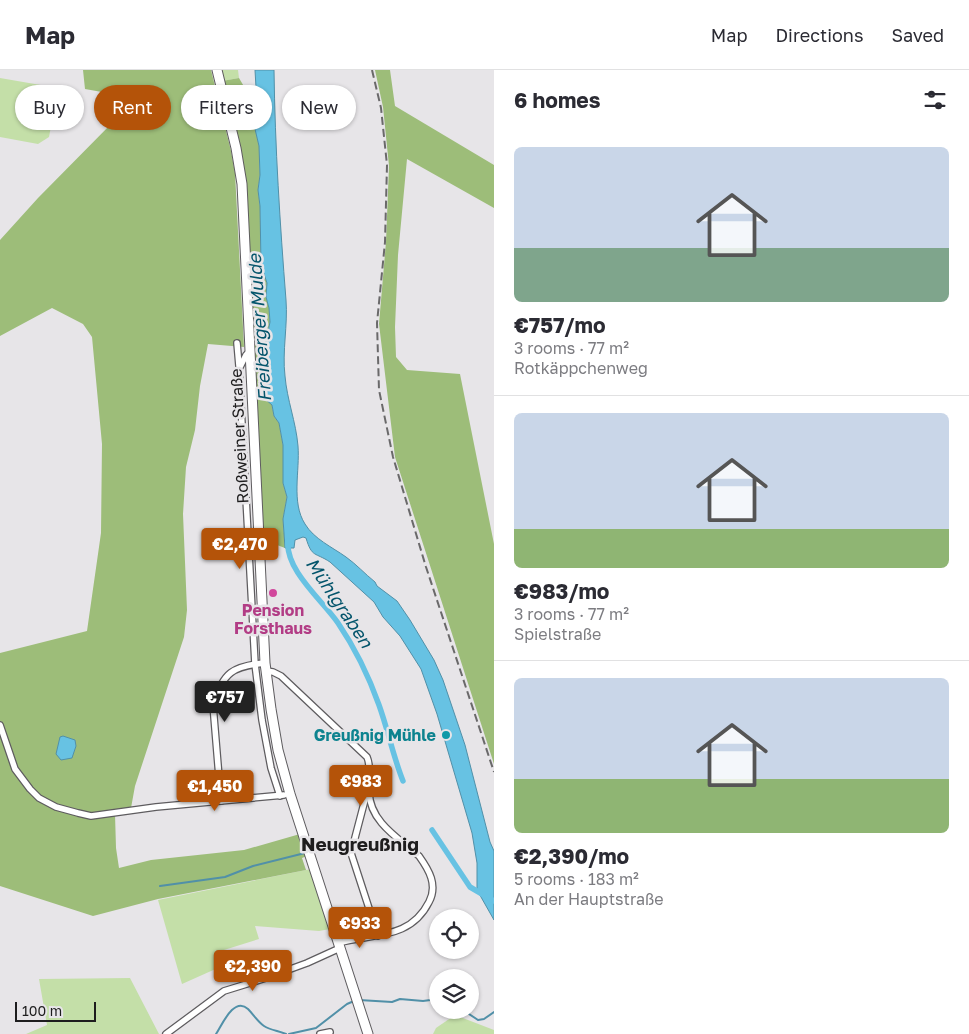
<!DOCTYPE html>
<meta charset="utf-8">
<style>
:root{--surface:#fff;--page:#f7f7f7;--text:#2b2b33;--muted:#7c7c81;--line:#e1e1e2;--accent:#b45309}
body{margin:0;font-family:"Golos Text",sans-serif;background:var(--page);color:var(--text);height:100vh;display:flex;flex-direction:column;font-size:19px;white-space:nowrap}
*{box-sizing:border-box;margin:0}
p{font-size:16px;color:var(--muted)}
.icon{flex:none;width:28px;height:28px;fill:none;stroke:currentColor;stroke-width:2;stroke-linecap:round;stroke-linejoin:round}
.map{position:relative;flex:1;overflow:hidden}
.panel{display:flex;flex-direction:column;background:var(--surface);width:475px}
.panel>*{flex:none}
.hud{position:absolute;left:15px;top:15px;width:404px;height:45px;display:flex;gap:10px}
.fabs{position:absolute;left:429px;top:839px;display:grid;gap:10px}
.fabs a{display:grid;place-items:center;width:50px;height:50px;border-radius:50%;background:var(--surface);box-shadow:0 1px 4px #0004;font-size:25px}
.scale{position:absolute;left:15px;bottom:12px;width:81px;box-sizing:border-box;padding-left:5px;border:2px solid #1e1d1e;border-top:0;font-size:14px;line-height:18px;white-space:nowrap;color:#1e1d1e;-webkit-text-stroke:4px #e7e5e8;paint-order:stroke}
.price{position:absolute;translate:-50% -42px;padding:0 11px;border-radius:5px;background:var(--accent);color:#fff;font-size:16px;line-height:32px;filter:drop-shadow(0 1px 2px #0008)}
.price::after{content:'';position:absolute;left:50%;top:30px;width:15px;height:11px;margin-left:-8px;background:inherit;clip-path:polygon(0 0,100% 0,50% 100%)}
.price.current{background:#222;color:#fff}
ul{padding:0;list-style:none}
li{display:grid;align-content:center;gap:10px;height:265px;padding:0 20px}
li+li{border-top:1px solid var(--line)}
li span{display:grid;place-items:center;height:155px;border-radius:8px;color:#555}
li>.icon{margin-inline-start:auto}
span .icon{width:90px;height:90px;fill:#fffc;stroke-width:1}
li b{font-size:21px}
h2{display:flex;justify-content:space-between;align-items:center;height:60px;padding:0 20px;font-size:21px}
.pill{padding:0 18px;border-radius:22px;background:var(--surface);box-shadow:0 1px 4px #0004;font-size:18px;line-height:45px}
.pill.current{background:var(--accent);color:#fff}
header{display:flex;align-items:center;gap:30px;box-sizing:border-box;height:70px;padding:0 25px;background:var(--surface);border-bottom:1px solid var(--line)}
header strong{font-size:24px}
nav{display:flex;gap:28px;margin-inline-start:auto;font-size:18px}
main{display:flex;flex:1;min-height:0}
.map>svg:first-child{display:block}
</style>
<header>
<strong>Map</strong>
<nav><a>Map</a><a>Directions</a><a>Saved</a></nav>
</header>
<main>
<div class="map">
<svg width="494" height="964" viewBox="0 0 494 964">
<rect width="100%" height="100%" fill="#e7e5e8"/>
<g fill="#c4dfa8">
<polygon points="219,0 238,0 239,8 222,11"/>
<polygon points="0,8 58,18 49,67 38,74 0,67"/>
<polygon points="311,799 330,859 319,861 255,856 259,869 224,880 229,893 182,914 158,830"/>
<polygon points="130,908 159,964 26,964 47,955 39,909"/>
<polygon points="455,945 494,960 494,964 433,964 436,958"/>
</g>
<g fill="#9dbd79">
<polygon points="83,0 211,0 231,81 235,103 244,277 208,274 200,316 195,360 186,397 183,444 187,540 184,567 135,716 131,738 118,739 115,744 116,778 119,798 151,790 244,780 300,764 307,786 302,788 306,800 158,829 93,846 0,816 0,583 87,561 101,463 102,374 92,267 83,254 52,238 0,266 0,170 38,128 112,53 113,24 85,19"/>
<polygon points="375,0 390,0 395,36 494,95 494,138 407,89 398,185 395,257 396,287 407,300 460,304 494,474 494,694 395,387 379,254 386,172 389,96 383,37"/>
<polygon points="239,8 249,25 259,76 260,105 258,120 260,136 261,195 267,213 266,226 269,238 270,252 260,302 272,335 274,346 279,353 283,375 283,413 287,427 283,449 285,478 261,469 247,159 222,11"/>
</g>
<g fill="#67c2e3" stroke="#5190a8">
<path d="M255,0H274C275,77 280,154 286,230C288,255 282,281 285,306C287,330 296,352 298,376C300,401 291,432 305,454C314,469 332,477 346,487C356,494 365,504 375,512L377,516L397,531L410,550L434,590L443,610L465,675L490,772L494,781V850L477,820V793L472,763L437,644L421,599L400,566L383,547L374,532L330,492C315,482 312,488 306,468L303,467L295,470L294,478H285L283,449L287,427L283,413V375L279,353L274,346L272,335L264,328L260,302L270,252L269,238L266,227L267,213L261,195L260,136L258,120L260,105L259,76L255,59L257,35Z"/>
<polygon points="63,666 75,670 76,676 72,688 61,690 56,684 60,667"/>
</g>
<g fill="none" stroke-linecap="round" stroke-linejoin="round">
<g stroke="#5190a8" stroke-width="2">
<polyline points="312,782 333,778"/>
<polyline points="160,816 225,807 253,796 305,783"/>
<polyline points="359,930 392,932 400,929 423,931 438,929"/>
<polyline points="463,940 478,950 484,949 494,942"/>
<path d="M216,964C222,955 234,926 248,939C253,944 258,952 264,956C270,960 279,961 286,964"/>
<polyline points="289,964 316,958 347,934 354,931"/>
</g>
<g stroke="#67c2e3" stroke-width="5.5">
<path d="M288,471C285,500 323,531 338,553C355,578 369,607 379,635C388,660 393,686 403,711"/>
<polyline points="432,760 470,817 494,831"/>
</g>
<defs>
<g id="minor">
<polyline points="237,273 239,296"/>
<polyline points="249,282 246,285 239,299 255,594 262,650 271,698 280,726"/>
<path d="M266,601L273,602L281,606L367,687C372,699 368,710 369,722C370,752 398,768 419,786C429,800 438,815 429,832C410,870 373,863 338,873"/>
<polyline points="0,655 15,699 30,719 39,728 56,737 78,743 91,746 156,737 284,725"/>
<polyline points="367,722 351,783 378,866"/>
<path d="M221,731L213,635C223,602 233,596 265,593"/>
<polyline points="166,964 224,921 266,908 307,893 340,878"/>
<polyline points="320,964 330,962"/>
</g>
<polyline id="secondary" points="217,0 236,78 242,114 265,593 271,639 278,680 290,724 368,964"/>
</defs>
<use href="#minor" stroke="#5e5c5f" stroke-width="8"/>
<use href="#secondary" stroke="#5e5c5f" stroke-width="11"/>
<use href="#minor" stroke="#fff" stroke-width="5.5"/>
<use href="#secondary" stroke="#fff" stroke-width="9"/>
<polyline stroke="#6a696a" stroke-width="2" stroke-dasharray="8 4" stroke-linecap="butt" points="372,0 381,38 387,95 385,172 377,253 379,320 393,387 426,497 494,702"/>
</g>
<circle fill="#d1479c" stroke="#e7e5e8" stroke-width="2" cx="273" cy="523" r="5"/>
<circle fill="#0f9aa8" stroke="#e7e5e8" stroke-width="2" cx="446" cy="665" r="5"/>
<g text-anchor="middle" stroke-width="5" stroke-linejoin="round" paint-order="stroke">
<g font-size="16" fill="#1e1d1e" stroke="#e7e5e8">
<text transform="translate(239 366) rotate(-93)" y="6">Roßweiner Straße</text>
</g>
<g font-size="16" font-weight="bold" fill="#b23c85" stroke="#e7e5e8">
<text x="273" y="546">Pension<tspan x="273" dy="18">Forsthaus</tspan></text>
</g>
<g font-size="16" font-weight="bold" fill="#0d838f" stroke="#e7e5e8" text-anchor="end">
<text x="436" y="671">Greußnig Mühle</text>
</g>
<g font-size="18" font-style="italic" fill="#03546b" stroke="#e7e5e8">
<text transform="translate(260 258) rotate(-94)" y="6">Freiberger Mulde</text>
<text transform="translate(339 533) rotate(56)" y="6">Mühlgraben</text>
</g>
<g font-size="19" font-weight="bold" fill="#1e1d1e" stroke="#e7e5e8">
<text x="360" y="781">Neugreußnig</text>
</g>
</g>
</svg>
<div class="fabs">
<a><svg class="icon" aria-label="locate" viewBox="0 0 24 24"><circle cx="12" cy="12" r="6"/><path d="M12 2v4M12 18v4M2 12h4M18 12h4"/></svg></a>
<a><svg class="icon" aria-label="layers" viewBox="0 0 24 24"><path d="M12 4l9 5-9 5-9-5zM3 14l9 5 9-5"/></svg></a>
</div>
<div class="scale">100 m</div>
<b class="price" style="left:240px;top:500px">€2,470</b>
<b class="price current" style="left:225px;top:653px">€757</b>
<b class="price" style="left:361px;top:737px">€983</b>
<b class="price" style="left:215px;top:742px">€1,450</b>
<b class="price" style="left:360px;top:879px">€933</b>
<b class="price" style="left:253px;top:922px">€2,390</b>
<div class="hud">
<a class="pill">Buy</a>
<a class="pill current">Rent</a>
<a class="pill">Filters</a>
<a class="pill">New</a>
</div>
</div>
<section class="panel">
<h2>6 homes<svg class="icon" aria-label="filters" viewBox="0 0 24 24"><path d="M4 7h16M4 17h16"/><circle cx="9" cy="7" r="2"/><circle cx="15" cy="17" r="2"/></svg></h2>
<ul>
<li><span style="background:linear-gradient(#c9d6e8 65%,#7fa58c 0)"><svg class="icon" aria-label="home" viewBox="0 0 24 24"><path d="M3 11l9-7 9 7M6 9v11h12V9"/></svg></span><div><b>€757/mo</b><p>3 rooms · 77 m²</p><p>Rotkäppchenweg</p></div></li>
<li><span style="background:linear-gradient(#c9d6e8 75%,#8fb573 0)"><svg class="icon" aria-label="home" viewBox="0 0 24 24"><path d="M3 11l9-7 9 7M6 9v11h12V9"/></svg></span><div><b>€983/mo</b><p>3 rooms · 77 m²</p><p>Spielstraße</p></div></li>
<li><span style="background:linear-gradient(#c9d6e8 65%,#8fb573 0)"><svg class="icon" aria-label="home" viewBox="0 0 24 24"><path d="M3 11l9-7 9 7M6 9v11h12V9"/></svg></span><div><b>€2,390/mo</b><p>5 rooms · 183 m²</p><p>An der Hauptstraße</p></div></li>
</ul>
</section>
</main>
